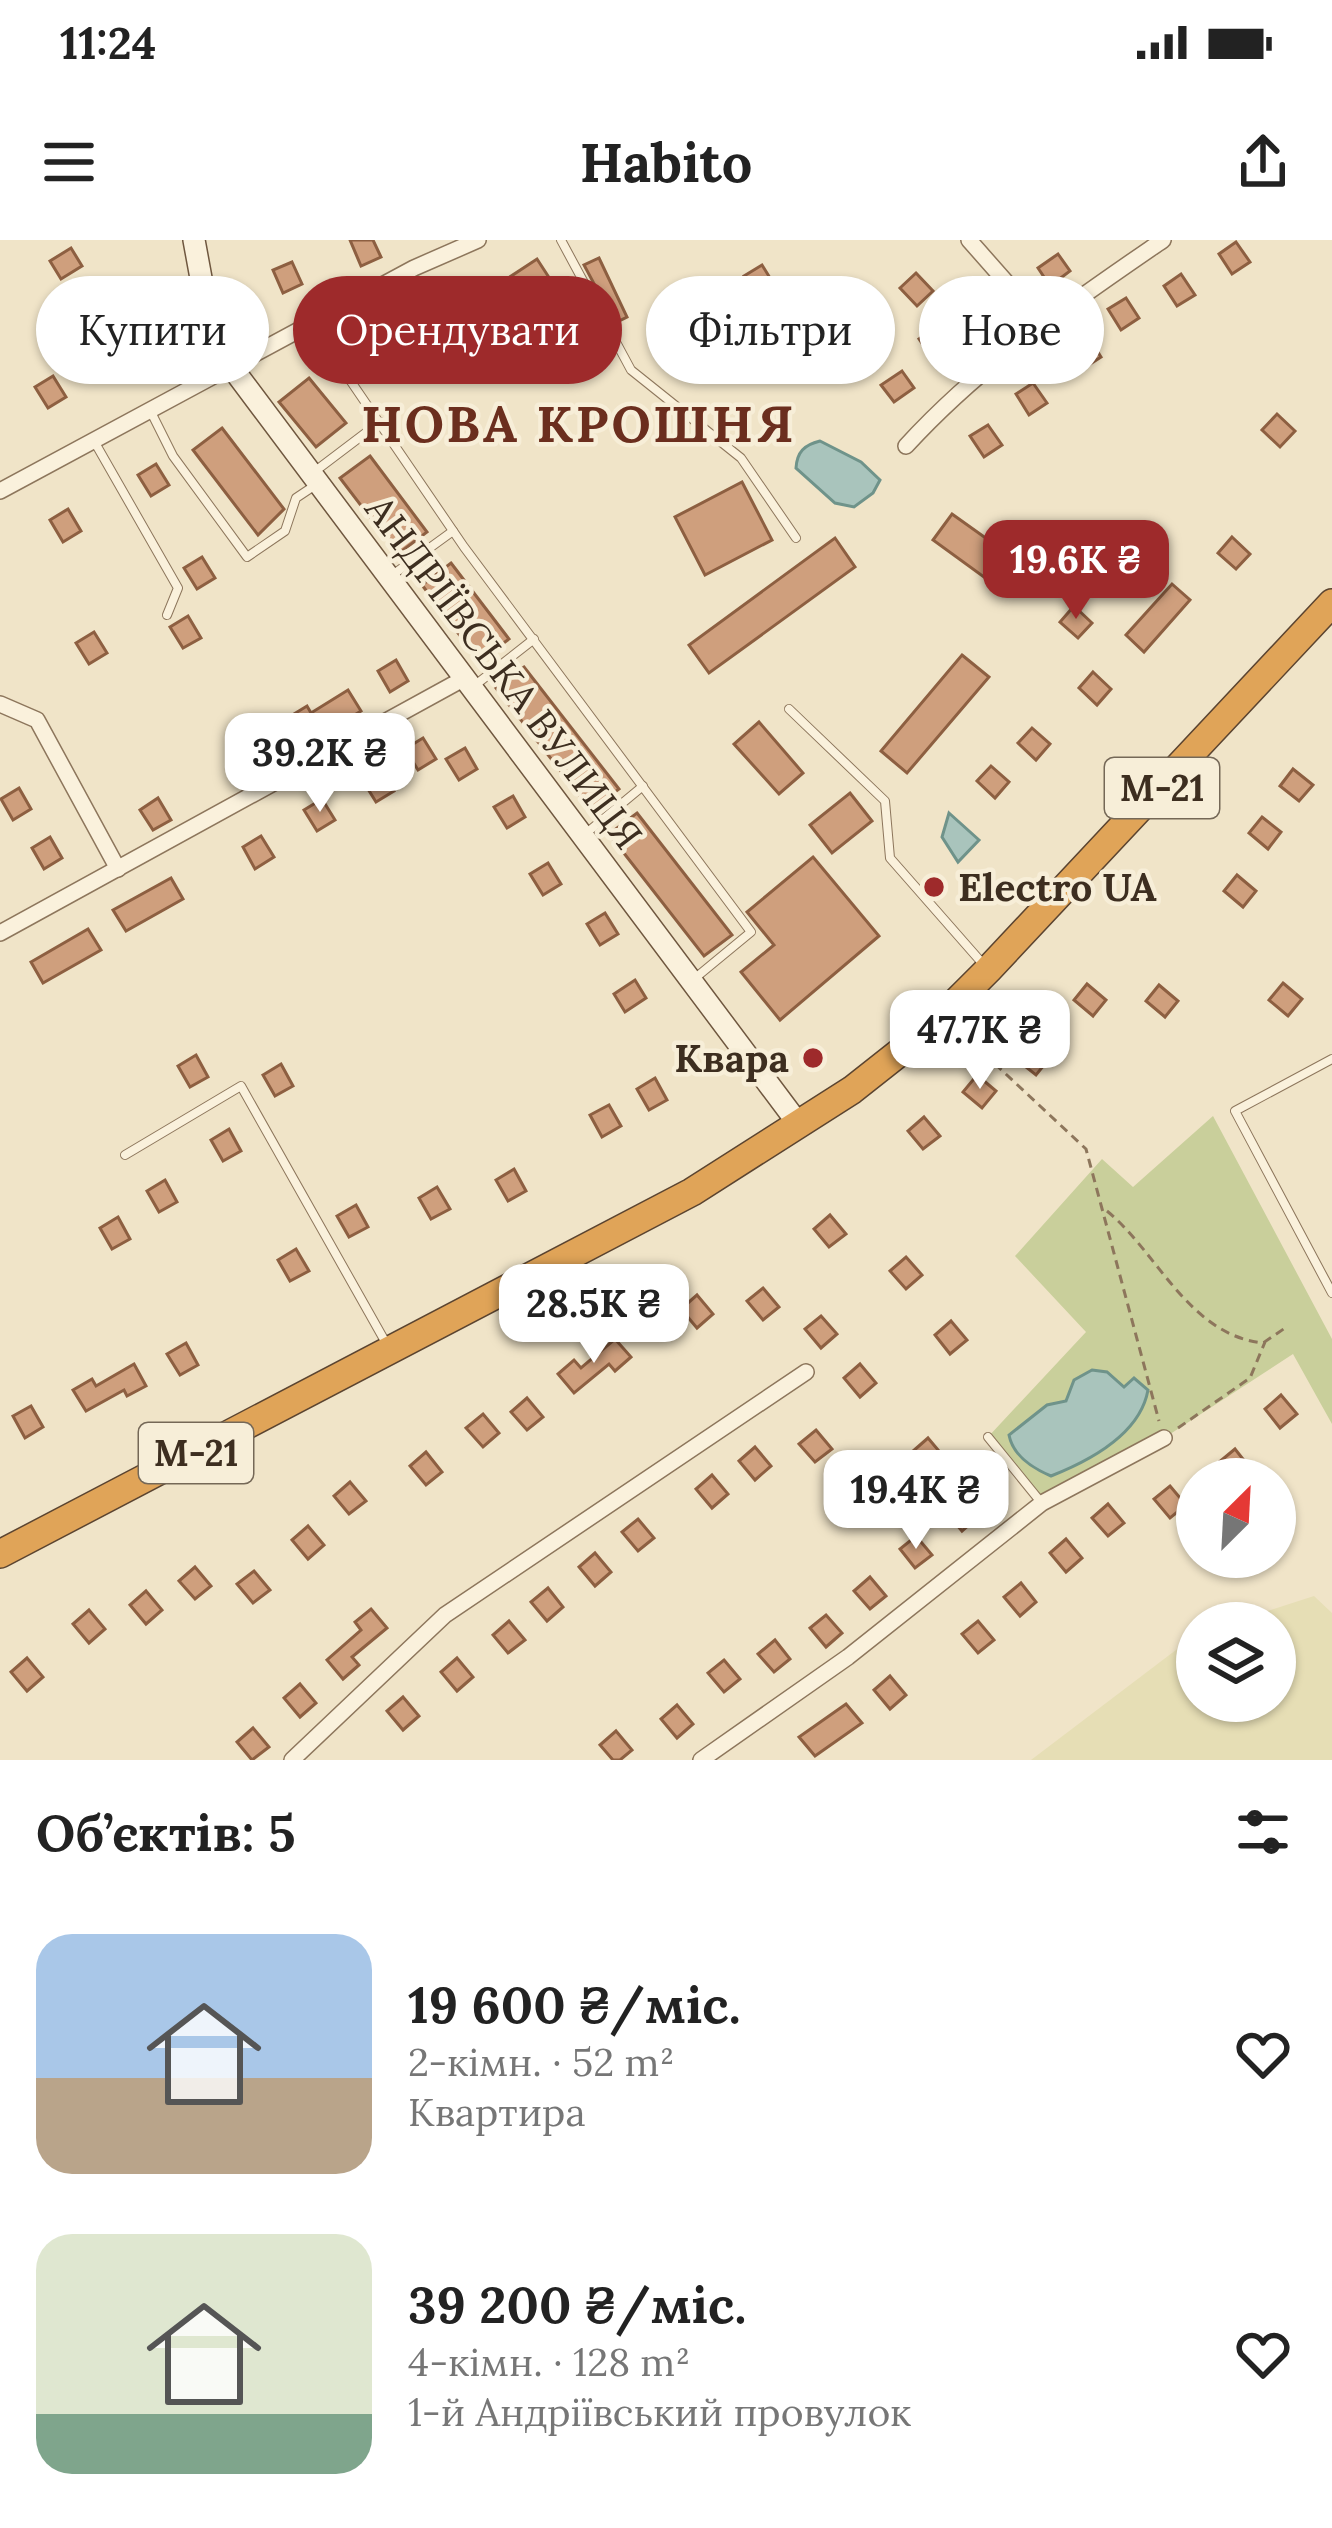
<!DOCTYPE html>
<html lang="uk">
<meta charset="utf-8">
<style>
:root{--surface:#fff;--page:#f2f2f2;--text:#222;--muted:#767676;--accent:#9e2a2b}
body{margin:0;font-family:Lora,serif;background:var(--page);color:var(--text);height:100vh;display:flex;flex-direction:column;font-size:45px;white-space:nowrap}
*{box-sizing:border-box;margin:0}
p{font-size:39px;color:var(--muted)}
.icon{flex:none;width:66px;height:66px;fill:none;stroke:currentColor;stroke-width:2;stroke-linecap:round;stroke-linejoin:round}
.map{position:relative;height:1520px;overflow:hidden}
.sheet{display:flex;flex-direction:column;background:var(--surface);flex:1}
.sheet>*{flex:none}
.hud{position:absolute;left:36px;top:36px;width:1260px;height:108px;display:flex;gap:24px}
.needle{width:78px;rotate:24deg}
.controls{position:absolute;left:1176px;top:1218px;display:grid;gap:24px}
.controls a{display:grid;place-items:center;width:120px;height:120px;border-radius:50%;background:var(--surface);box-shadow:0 3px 9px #0004;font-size:60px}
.price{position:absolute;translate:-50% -102px;padding:0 27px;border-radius:24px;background:#fff;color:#222;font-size:39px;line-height:78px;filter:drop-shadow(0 3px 6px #0008)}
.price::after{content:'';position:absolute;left:50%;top:72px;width:36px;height:27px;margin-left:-18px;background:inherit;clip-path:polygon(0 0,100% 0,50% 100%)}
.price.active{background:var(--accent);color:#fff}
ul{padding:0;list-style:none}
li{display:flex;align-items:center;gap:36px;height:300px;padding:0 36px}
li span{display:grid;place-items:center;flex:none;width:336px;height:240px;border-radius:36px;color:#555}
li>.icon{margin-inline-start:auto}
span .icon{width:144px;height:144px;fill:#fffc;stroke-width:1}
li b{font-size:51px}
h2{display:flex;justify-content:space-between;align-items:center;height:144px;padding:0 36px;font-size:51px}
.chip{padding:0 42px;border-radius:54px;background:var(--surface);box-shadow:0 3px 9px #0004;font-size:42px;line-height:108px}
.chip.active{background:var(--accent);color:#fff}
.status{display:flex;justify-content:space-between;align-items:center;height:84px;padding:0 60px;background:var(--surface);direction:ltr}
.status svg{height:33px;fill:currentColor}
header{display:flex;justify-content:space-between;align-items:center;height:156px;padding:0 36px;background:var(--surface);font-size:54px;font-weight:700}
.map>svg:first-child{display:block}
</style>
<div class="status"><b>11:24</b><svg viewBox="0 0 49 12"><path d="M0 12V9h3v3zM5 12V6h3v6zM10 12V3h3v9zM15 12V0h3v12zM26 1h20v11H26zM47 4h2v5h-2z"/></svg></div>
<header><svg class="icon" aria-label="menu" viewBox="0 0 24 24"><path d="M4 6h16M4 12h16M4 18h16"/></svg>Habito<svg class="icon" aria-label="share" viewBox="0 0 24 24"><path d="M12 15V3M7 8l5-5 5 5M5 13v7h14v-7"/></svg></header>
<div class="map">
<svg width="1332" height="1520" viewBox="0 0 1332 1520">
<rect width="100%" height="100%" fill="#f0e4c8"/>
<polygon fill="#e6deb5" points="1314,1356 1332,1373 1332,1520 1031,1520 1197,1394 1197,1461 1275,1461 1275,1383 1230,1383"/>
<polygon fill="#c9cf9b" points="1213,876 1332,1099 1332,1184 1293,1114 1164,1198 1042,1263 988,1197 1086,1092 1015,1016 1102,919 1133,947"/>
<g fill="#a9c4bc" stroke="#6f938a" stroke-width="3">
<path d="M820,201L861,222L880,240L873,253L854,267L835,263L796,228C797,212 804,205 820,201Z"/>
<polygon points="949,573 979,600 958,622 942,597"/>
<path d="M1092,1130L1107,1132L1124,1147L1134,1138L1148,1150C1140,1195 1089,1221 1051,1236C1032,1228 1013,1216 1009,1195L1047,1165L1066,1161L1074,1140Z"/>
</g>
<g fill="#cf9f7d" stroke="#8d5f41" stroke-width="3">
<polygon points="350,0 373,0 381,17 361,26"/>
<polygon points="1236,2 1250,22 1232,34 1219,14"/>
<polygon points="71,8 82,26 61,39 50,21"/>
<polygon points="1058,14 1070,31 1050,46 1038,28"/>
<polygon points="599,18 627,77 615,83 584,25"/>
<polygon points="537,19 550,39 453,103 440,83"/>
<polygon points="292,22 302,44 283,53 273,30"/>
<polygon points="762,25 775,46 757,57 744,36"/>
<polygon points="916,33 933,51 917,66 900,48"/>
<polygon points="1181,34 1195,55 1177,66 1164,46"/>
<polygon points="1126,58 1139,78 1121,90 1108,69"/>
<polygon points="104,61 115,79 108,83 135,128 117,139 83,74"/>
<polygon points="939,85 952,102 931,117 919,99"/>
<polygon points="1088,96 1101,117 1084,128 1070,108"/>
<polygon points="902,131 914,148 894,162 881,145"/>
<polygon points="53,136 66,157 48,168 35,147"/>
<polygon points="309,138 346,183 316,207 279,162"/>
<polygon points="1033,143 1047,163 1029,175 1016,154"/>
<polygon points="1277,174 1295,191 1280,207 1262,190"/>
<polygon points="988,185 1002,205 984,217 970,196"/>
<polygon points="222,188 284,269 258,295 193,210"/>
<polygon points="370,216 427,292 398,314 340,238"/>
<polygon points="156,224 169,245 151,256 138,235"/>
<polygon points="742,242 772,300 705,335 675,277"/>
<polygon points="68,269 81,291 63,302 50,280"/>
<polygon points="952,274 1018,321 999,348 933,300"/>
<polygon points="1232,297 1250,314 1236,329 1218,313"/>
<polygon points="835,298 855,327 709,433 689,405"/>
<polygon points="202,317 215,338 197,349 184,328"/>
<polygon points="451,323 509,399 479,421 422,345"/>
<polygon points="1172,344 1190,360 1144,412 1126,395"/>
<polygon points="1074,366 1092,383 1078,398 1060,382"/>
<polygon points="188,376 201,398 183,408 170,387"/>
<polygon points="94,392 107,413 89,424 76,403"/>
<polygon points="962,415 989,437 907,533 881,511"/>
<polygon points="396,420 408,441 390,452 378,431"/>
<polygon points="524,427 619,549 591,570 496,448"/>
<polygon points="1093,432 1111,449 1097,465 1079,448"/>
<polygon points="348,450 361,471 343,482 339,475 301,498 289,477 307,466 311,473"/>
<polygon points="759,482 803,533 779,554 734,504"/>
<polygon points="1032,488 1050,504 1036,520 1018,503"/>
<polygon points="423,498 436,519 418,530 405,509"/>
<polygon points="246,503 258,525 240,536 228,515"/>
<polygon points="465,508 477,529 459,540 446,519"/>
<polygon points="991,526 1009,542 995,558 977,541"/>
<polygon points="1293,529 1313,545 1299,561 1280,546"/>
<polygon points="381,530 394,551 376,562 363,541"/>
<polygon points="19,548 31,569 13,580 1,559"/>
<polygon points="850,553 872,581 832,613 810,585"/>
<polygon points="513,556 525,577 507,588 494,567"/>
<polygon points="158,558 171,580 153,590 140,570"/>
<polygon points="322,559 335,580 317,591 304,570"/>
<polygon points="637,573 732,695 704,716 609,594"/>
<polygon points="1262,577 1281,592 1268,609 1249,593"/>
<polygon points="261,596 274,617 255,629 243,607"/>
<polygon points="50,597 62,618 44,629 32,608"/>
<polygon points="813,617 879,696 780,780 741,732 774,705 747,672"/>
<polygon points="548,623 561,644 543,655 530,634"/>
<polygon points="1237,635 1256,651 1243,667 1224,651"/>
<polygon points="171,638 183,659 126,691 113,670"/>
<polygon points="605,673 618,694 600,705 587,684"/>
<polygon points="88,689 101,710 43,743 31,722"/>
<polygon points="635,740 646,758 625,772 614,754"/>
<polygon points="1283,743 1302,759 1288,776 1269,760"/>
<polygon points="1087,744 1106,760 1093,776 1074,760"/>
<polygon points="1159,745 1178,761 1165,777 1146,761"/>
<polygon points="1030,803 1049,819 1036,835 1017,820"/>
<polygon points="196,815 208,837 190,847 178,826"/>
<polygon points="281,824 293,846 275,856 263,835"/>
<polygon points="977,835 996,851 982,868 963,852"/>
<polygon points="655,838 667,860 649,870 637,849"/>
<polygon points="609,865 621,886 602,897 590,875"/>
<polygon points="924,877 940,896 923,909 908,891"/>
<polygon points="229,889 241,911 223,921 211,900"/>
<polygon points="514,929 526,951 508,961 496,940"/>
<polygon points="165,940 177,962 159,972 147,951"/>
<polygon points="437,947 450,969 431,979 419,958"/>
<polygon points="356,965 368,987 349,997 337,976"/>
<polygon points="830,975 846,994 829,1007 814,989"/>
<polygon points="118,977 130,999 112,1009 100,988"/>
<polygon points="296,1009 309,1031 290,1041 278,1020"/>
<polygon points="906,1017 922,1035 906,1049 890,1031"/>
<polygon points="763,1048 779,1067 763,1080 747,1061"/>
<polygon points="697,1055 713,1074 697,1088 681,1069"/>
<polygon points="821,1076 837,1094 821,1108 805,1089"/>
<polygon points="951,1081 967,1100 950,1114 935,1095"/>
<polygon points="615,1099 631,1117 615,1131 609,1124 574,1153 558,1134 574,1120 581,1128"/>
<polygon points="186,1103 198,1125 180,1135 167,1114"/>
<polygon points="134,1124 146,1146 127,1156 124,1150 86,1171 73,1150 92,1139 96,1146"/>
<polygon points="860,1124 876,1143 860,1157 844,1138"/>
<polygon points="1281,1155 1297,1174 1280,1188 1265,1169"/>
<polygon points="527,1158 543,1177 527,1190 511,1172"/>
<polygon points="31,1166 43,1187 25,1198 13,1176"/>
<polygon points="483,1174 499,1193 483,1207 466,1188"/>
<polygon points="816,1190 832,1209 815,1222 799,1204"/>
<polygon points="928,1198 944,1217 928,1231 912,1212"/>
<polygon points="755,1207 771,1226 755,1240 739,1221"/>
<polygon points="1235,1209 1250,1228 1238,1239 1218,1223"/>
<polygon points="426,1212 442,1232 426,1245 410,1226"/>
<polygon points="712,1235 728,1254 712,1268 696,1249"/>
<polygon points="350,1242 366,1261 349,1274 334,1256"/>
<polygon points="1170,1246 1186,1265 1170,1278 1154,1259"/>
<polygon points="962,1258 978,1277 962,1291 946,1272"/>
<polygon points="1108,1264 1124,1283 1108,1296 1092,1278"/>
<polygon points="638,1279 654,1298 638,1311 622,1292"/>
<polygon points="308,1286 324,1305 308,1319 292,1300"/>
<polygon points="916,1296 932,1315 915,1328 900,1309"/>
<polygon points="1066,1299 1082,1318 1066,1332 1050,1313"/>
<polygon points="595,1313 611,1332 595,1346 579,1327"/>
<polygon points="195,1327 211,1346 195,1359 179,1341"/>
<polygon points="254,1331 270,1350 253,1363 237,1344"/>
<polygon points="870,1337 886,1356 870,1369 854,1351"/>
<polygon points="1021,1343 1036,1362 1020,1376 1004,1357"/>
<polygon points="548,1348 563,1367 547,1381 531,1362"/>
<polygon points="146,1351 162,1370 146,1384 130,1365"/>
<polygon points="371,1369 387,1388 352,1417 359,1425 343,1439 327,1420 361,1390 355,1382"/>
<polygon points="89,1370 105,1389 89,1403 73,1384"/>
<polygon points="826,1375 842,1393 826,1407 810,1388"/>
<polygon points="509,1381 525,1400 508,1413 493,1395"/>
<polygon points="978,1381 994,1400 978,1413 962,1394"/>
<polygon points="775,1400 790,1419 774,1432 758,1414"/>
<polygon points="27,1418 43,1437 27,1451 11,1432"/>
<polygon points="457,1418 473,1437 457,1451 441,1432"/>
<polygon points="724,1420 740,1439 724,1452 708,1433"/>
<polygon points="890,1436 906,1455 890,1469 874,1450"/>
<polygon points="300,1444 316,1463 300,1477 284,1458"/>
<polygon points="403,1457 419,1476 403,1490 387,1471"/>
<polygon points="846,1464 862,1483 815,1516 799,1497"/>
<polygon points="677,1465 693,1484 677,1498 661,1479"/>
<polygon points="253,1488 269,1507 252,1520 237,1502"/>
<polygon points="616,1491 632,1510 620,1520 613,1520 600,1505"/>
</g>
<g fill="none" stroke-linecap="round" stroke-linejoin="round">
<defs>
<g id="lane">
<polyline points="561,0 631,130 741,218 796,298"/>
<polyline points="337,121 464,307 751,692 694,739"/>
<polyline points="150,170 173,216 247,317 285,291 296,258 314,246"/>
<polyline points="94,201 178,348 167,375"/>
<polyline points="314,232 380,182"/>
<polyline points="391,336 453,291"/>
<polyline points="474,446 534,399"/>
<polyline points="789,469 885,561 890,618 983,724"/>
<polyline points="584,595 643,546"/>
<polyline points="1332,819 1235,871 1332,1053"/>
<polyline points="125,915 241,846 386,1103"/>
<polyline points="988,1197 1040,1261"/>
</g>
<g id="street">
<polyline points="969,0 1042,83"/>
<path d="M906,206C982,123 1070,64 1163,0"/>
<polyline points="0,251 414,28 478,0"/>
<polyline points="0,464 37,480 118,629"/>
<polyline points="0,693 463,439"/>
<polyline points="292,1520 445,1375 806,1132"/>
<polyline points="701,1520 848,1417 1042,1263 1164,1198"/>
</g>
<polyline id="secondary" points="194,0 203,49 230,125 800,886"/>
<polyline id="highway" points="0,1314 692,952 852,850 928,790 988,730 1332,363"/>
</defs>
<use href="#lane" stroke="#8d765c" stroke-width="10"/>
<use href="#street" stroke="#8d765c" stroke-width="18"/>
<use href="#secondary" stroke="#6f573f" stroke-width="24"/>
<use href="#highway" stroke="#5b4430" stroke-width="30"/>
<g stroke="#8d765c" stroke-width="3" stroke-dasharray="9 6" stroke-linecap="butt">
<polyline points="962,793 1086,909 1159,1181"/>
<path d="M1107,971C1158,1013 1189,1095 1263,1103L1288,1086"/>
<polyline points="1178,1188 1250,1138 1265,1102"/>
</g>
<use href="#lane" stroke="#faf1dc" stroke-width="8"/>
<use href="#street" stroke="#faf1dc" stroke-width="15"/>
<use href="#secondary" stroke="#faf1dc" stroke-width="21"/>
<use href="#highway" stroke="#e0a458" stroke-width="27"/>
</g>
<g fill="#9e2a2b" stroke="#f7eed8" stroke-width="4.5">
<circle cx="934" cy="647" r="12"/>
<circle cx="813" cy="818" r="12"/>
</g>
<g text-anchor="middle" stroke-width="9" stroke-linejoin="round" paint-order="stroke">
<g fill="#f7eed8" stroke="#756857" stroke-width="3">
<rect x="1105" y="518" width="114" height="60" rx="9"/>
<rect x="139" y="1183" width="114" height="60" rx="9"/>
</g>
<g font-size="36" font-weight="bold" fill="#3d2e20">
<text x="1162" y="561">М-21</text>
<text x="196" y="1226">М-21</text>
</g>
<g font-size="39" fill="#3d2e20" stroke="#f7eed8">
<text transform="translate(504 432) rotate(53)" y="14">АНДРІЇВСЬКА ВУЛИЦЯ</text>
</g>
<g font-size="39" font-weight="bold" fill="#3d2e20" stroke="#f7eed8" text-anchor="start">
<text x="958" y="661">Electro UA</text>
<text x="789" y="832" text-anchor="end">Квара</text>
</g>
<g font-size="51" font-weight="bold" letter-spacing="3" fill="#6b2e1e" stroke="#f7eed8">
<text x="579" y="202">НОВА КРОШНЯ</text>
</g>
</g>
</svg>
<div class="controls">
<a><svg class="needle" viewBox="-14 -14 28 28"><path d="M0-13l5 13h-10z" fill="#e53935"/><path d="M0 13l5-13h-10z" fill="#767676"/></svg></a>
<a><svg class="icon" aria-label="layers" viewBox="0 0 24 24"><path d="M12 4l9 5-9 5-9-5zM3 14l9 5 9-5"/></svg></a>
</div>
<b class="price active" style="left:1076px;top:382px">19.6K ₴</b>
<b class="price" style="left:320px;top:575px">39.2K ₴</b>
<b class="price" style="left:980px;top:852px">47.7K ₴</b>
<b class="price" style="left:594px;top:1126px">28.5K ₴</b>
<b class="price" style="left:916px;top:1312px">19.4K ₴</b>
<div class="hud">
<a class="chip">Купити</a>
<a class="chip active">Орендувати</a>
<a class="chip">Фільтри</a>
<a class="chip">Нове</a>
</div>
</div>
<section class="sheet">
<h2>Об’єктів: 5<svg class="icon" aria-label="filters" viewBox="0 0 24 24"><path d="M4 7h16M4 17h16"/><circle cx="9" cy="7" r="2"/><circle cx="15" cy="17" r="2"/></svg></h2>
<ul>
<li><span style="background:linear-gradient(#a9c7e8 60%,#b9a48a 0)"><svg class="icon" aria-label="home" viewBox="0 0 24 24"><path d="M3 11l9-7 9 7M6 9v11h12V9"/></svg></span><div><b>19 600 ₴/міс.</b><p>2-кімн. · 52 m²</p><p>Квартира</p></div><svg class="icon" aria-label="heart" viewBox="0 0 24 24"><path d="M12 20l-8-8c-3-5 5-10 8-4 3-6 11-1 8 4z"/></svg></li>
<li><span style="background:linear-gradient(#dfe7d0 75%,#7fa58c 0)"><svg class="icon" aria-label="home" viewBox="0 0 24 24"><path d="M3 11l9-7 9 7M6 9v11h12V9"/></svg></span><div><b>39 200 ₴/міс.</b><p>4-кімн. · 128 m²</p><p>1-й Андріївський провулок</p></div><svg class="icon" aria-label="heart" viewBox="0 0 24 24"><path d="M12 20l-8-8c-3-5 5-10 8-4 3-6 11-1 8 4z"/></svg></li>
</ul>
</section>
